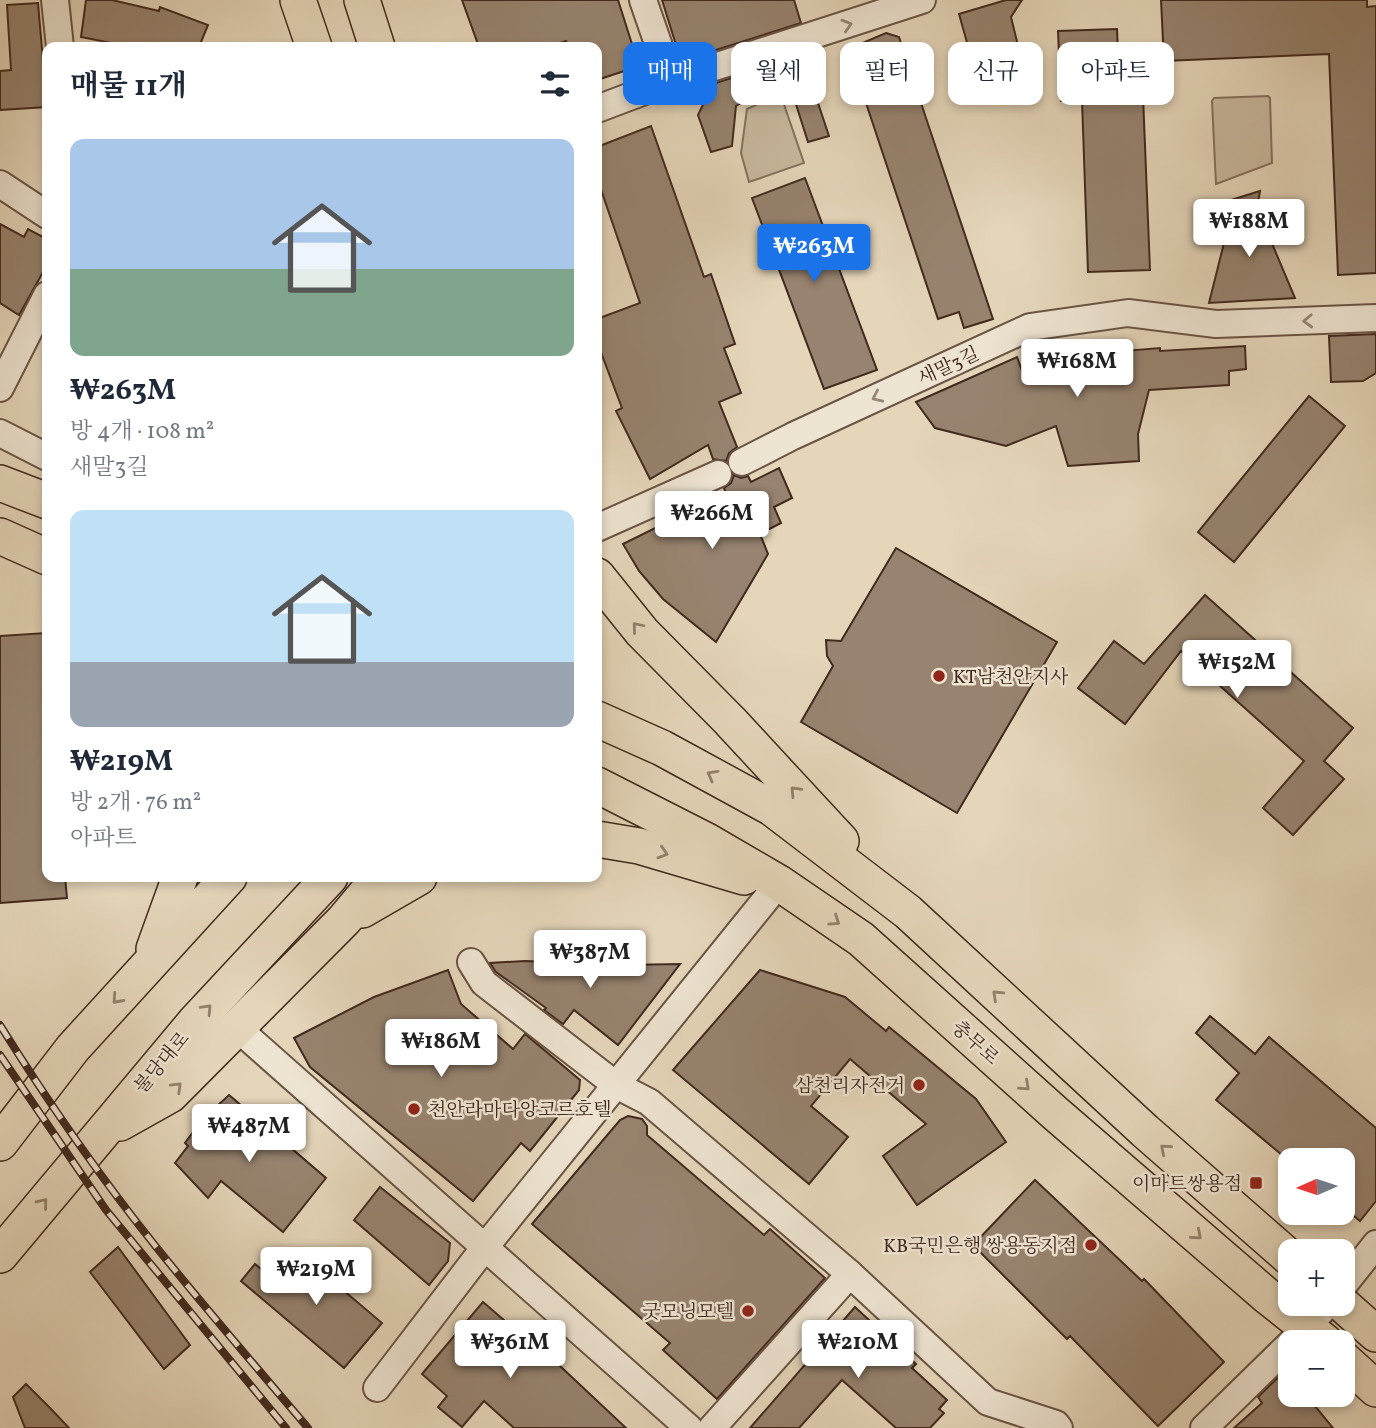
<!DOCTYPE html>
<html lang="ko">
<meta charset="utf-8">
<style>
:root{--surface:#fff;--page:#f6f6f7;--text:#1f2937;--muted:#747a83;--accent:#1a73e8}
body{margin:0;font-family:Vollkorn,"Noto Serif KR",serif;background:var(--page);color:var(--text);height:100vh;display:flex;flex-direction:column;font-size:26px;white-space:nowrap}
*{box-sizing:border-box;margin:0}
p{font-size:23px;color:var(--muted)}
.icon{flex:none;width:38px;height:38px;fill:none;stroke:currentColor;stroke-width:2;stroke-linecap:round;stroke-linejoin:round}
.map{position:relative;flex:1;overflow:hidden}
.details{position:absolute;left:42px;top:42px;width:560px;height:840px;display:flex;flex-direction:column;background:var(--surface);border-radius:14px;box-shadow:0 4px 10px #0003}
.details>*{flex:none}
.guide{position:absolute;left:623px;top:42px;width:648px;height:63px;display:flex;gap:14px}
.needle{width:46px;rotate:267deg}
.buttons{position:absolute;left:1278px;top:1148px;display:grid;gap:14px}
.buttons a{display:grid;place-items:center;width:77px;height:77px;border-radius:14px;background:var(--surface);box-shadow:0 4px 10px #0003;font-size:35px}
.price{position:absolute;translate:-50% -60px;padding:0 16px;border-radius:7px;background:#fff;color:#222;font-size:23px;line-height:46px;filter:drop-shadow(0 2px 4px #0008)}
.price::after{content:'';position:absolute;left:50%;top:42px;width:21px;height:16px;margin-left:-10px;background:inherit;clip-path:polygon(0 0,100% 0,50% 100%)}
.price.on{background:var(--accent);color:#fff}
ul{padding:0;list-style:none}
li{display:grid;align-content:center;gap:14px;height:371px;padding:0 28px}
li span{display:grid;place-items:center;height:217px;border-radius:14px;color:#555}
li>.icon{margin-inline-start:auto}
span .icon{width:126px;height:126px;fill:#fffc;stroke-width:1}
li b{font-size:30px}
h2{display:flex;justify-content:space-between;align-items:center;height:84px;padding:0 28px;font-size:30px}
.pill{padding:0 24px;border-radius:14px;background:var(--surface);box-shadow:0 4px 10px #0003;font-size:24px;line-height:63px}
.pill.on{background:var(--accent);color:#fff}
.map>svg:first-child{display:block}
</style>
<div class="map">
<svg width="1376" height="1428" viewBox="0 0 1376 1428">
<rect width="100%" height="100%" fill="#e5d6ba"/>
<filter id="stains"><feTurbulence type="fractalNoise" baseFrequency=".00286" numOctaves="4"/><feColorMatrix values="0 0 0 0 .2 0 0 0 0 .09 0 0 0 0 .02 0 0 0 .5 -.17"/></filter>
<radialGradient id="worn" r=".72"><stop offset=".6" stop-color="#630" stop-opacity="0"/><stop offset="1" stop-color="#630" stop-opacity=".3"/></radialGradient>
<g fill="#c9b99f" stroke="#86715e" stroke-width="2">
<polygon points="778,87 804,163 749,182 741,153 747,109 767,100"/>
<polygon points="1268,96 1270,98 1272,163 1216,184 1212,101 1214,98"/>
</g>
<g fill="#97836f" stroke="#42291e" stroke-width="2">
<polygon points="86,0 112,0 159,11 160,7 208,25 199,47 131,47 81,37"/>
<polygon points="462,0 618,0 639,66 597,80 597,47 569,47 566,41 548,47 479,47"/>
<polygon points="662,0 794,0 801,23 681,61"/>
<polygon points="1006,0 1022,0 1011,17 1023,66 1017,82 992,90 987,70 975,71 959,14"/>
<polygon points="1161,0 1367,0 1367,7 1376,6 1376,273 1338,275 1329,54 1164,61"/>
<polygon points="38,3 47,107 0,110 0,71 11,70 7,5"/>
<polygon points="1117,29 1120,97 1143,96 1150,270 1088,272 1082,100 1061,101 1058,31"/>
<polygon points="886,33 899,37 993,319 964,328 959,312 938,319 848,49"/>
<polygon points="802,55 829,136 808,142 787,76 736,106 732,146 711,152 698,115 713,84"/>
<polygon points="651,126 704,277 711,274 735,344 724,348 741,393 719,402 737,447 729,453 726,461 713,459 708,445 650,479 616,411 622,408 597,342 597,319 640,303 597,178 597,147"/>
<polygon points="805,178 877,370 824,389 752,198"/>
<polygon points="1260,191 1257,208 1295,298 1209,303 1229,223 1228,201"/>
<polygon points="0,224 24,237 28,229 47,239 47,265 19,315 0,303"/>
<polygon points="1376,334 1376,373 1363,381 1331,382 1329,336"/>
<polygon points="1245,346 1246,369 1229,371 1229,385 1149,390 1138,434 1139,461 1068,466 1056,426 1006,446 935,428 916,402 1017,357 1024,376 1065,371 1064,356 1160,348 1160,351"/>
<polygon points="1309,396 1345,426 1234,562 1198,532"/>
<polygon points="779,468 792,498 774,507 781,523 760,534 768,554 716,642 663,599 639,571 623,544 726,493 724,488 731,483 734,475 741,478 748,476 751,482"/>
<polygon points="896,548 1057,642 957,813 801,722 833,666 827,656 826,640 841,641"/>
<polygon points="1205,595 1353,728 1324,761 1344,779 1293,835 1263,808 1304,761 1181,651 1125,724 1078,688 1114,641 1144,664"/>
<polygon points="46,633 47,877 65,877 67,898 0,903 0,636"/>
<polygon points="525,961 624,965 680,964 618,1045 574,1010 563,1024 544,1010 546,1008 496,972 490,963"/>
<polygon points="448,970 461,1004 513,1049 525,1034 580,1080 579,1090 530,1151 521,1143 473,1201 310,1067 294,1038 374,997"/>
<polygon points="760,970 845,997 886,1031 889,1027 976,1099 1006,1142 917,1205 883,1156 926,1124 850,1059 811,1106 848,1137 809,1184 673,1070"/>
<polygon points="1210,1016 1255,1054 1269,1037 1376,1128 1376,1201 1360,1221 1342,1206 1342,1160 1288,1160 1216,1100 1239,1073 1196,1033"/>
<polygon points="229,1095 326,1178 283,1232 221,1181 208,1198 175,1163 188,1146 185,1143 202,1120"/>
<polygon points="628,1116 642,1119 647,1126 647,1135 764,1235 770,1229 825,1278 717,1399 663,1350 670,1343 532,1224 620,1120"/>
<polygon points="1035,1180 1142,1281 1144,1279 1224,1362 1158,1426 1070,1336 1067,1339 973,1245"/>
<polygon points="380,1187 450,1243 448,1261 429,1285 354,1220"/>
<polygon points="118,1247 190,1345 164,1369 90,1272"/>
<polygon points="297,1251 382,1323 344,1368 241,1281 255,1264 273,1279"/>
<polygon points="483,1302 542,1353 544,1351 626,1428 514,1428 484,1401 462,1427 438,1407 447,1396 422,1374"/>
<polygon points="855,1307 916,1364 912,1368 947,1400 939,1409 944,1413 930,1428 896,1428 842,1380 799,1428 750,1428"/>
<polygon points="1290,1366 1290,1395 1306,1395 1333,1428 1234,1428 1262,1403 1258,1397"/>
<polygon points="26,1384 50,1408 69,1428 25,1428 13,1397"/>
</g>
<g fill="none" stroke-linecap="round" stroke-linejoin="round">
<defs>
<g id="minor">
<polyline points="55,0 60,47"/>
<polyline points="643,0 671,81"/>
<polyline points="597,109 671,81 922,0"/>
<polyline points="0,184 47,215"/>
<polyline points="0,388 47,295"/>
<polyline points="0,433 47,457"/>
<polyline points="742,462 793,436 1030,327 1128,313 1216,324 1376,318"/>
<polyline points="597,528 718,474"/>
<polyline points="471,962 484,983 616,1085 649,1102 850,1274 988,1402 1056,1424 1059,1428"/>
<polyline points="236,1027 689,1428"/>
<polyline points="1342,1287 1376,1244"/>
<polyline points="1293,1341 1328,1304"/>
<polyline points="377,1388 485,1247 779,883"/>
<polyline points="712,1428 850,1274"/>
<polyline points="1204,1428 1290,1344"/>
</g>
<g id="major">
<polyline points="298,0 314,47"/>
<polyline points="362,0 377,47"/>
<polyline points="0,483 47,501"/>
<polyline points="0,536 47,557"/>
<polyline points="597,576 642,632 730,721 841,841"/>
<polyline points="597,719 662,748 772,808 908,912 1145,1131 1290,1258"/>
<polyline points="597,785 707,841 779,883 861,939 1055,1113 1267,1296 1325,1342"/>
<polyline points="597,839 639,846 744,877"/>
<polyline points="362,910 419,877"/>
<polyline points="154,949 180,877"/>
<polyline points="120,1123 170,1095 344,920 380,877"/>
<polyline points="0,1143 73,1048 229,877"/>
<polyline points="0,1255 195,1022 330,877"/>
<polyline points="1342,1304 1376,1334"/>
<polyline points="1342,1358 1376,1389"/>
</g>
</defs>
<use href="#minor" stroke="#6b5445" stroke-width="30"/>
<use href="#major" stroke="#42291e" stroke-width="38"/>
<use href="#minor" stroke="#eee4d2" stroke-width="26"/>
<use href="#major" stroke="#e5d6ba" stroke-width="35"/>
<defs>
<g id="rail">
<path d="M0,1025C48,1102 100,1177 157,1248C206,1309 257,1368 308,1428"/>
<polyline points="0,1055 106,1210 286,1428"/>
</g>
</defs>
<use href="#rail" stroke="#42291e" stroke-width="8"/>
<use href="#rail" stroke="#eee4d2" stroke-width="5" stroke-dasharray="16" stroke-linecap="butt"/>
</g>
<defs><path id="oneway-chevron" d="M-2-3.5L2.5 0L-2 3.5" fill="none" stroke-width="1.6" stroke-linecap="round" stroke-linejoin="round" transform="scale(1.75)"/></defs>
<g stroke="#988678">
<use href="#oneway-chevron" transform="translate(847 25) rotate(-17)"/>
<use href="#oneway-chevron" transform="translate(1308 321) rotate(178)"/>
<use href="#oneway-chevron" transform="translate(877 397) rotate(155)"/>
</g>
<g stroke="#94806c">
<use href="#oneway-chevron" transform="translate(637 627) rotate(-130)"/>
<use href="#oneway-chevron" transform="translate(712 775) rotate(-151)"/>
<use href="#oneway-chevron" transform="translate(795 791) rotate(-133)"/>
<use href="#oneway-chevron" transform="translate(663 853) rotate(17)"/>
<use href="#oneway-chevron" transform="translate(835 921) rotate(34)"/>
<use href="#oneway-chevron" transform="translate(997 995) rotate(-137)"/>
<use href="#oneway-chevron" transform="translate(117 999) rotate(132)"/>
<use href="#oneway-chevron" transform="translate(207 1009) rotate(-47)"/>
<use href="#oneway-chevron" transform="translate(1025 1086) rotate(42)"/>
<use href="#oneway-chevron" transform="translate(177 1087) rotate(-44)"/>
<use href="#oneway-chevron" transform="translate(1165 1149) rotate(-139)"/>
<use href="#oneway-chevron" transform="translate(43 1203) rotate(-51)"/>
<use href="#oneway-chevron" transform="translate(1197 1235) rotate(41)"/>
</g>
<g fill="#8f2418" stroke="#eee4d2" stroke-width="2.5">
<circle cx="939" cy="676" r="7"/>
<circle cx="919" cy="1085" r="7"/>
<circle cx="414" cy="1109" r="7"/>
<rect x="1249" y="1176" width="14" height="14" rx="3.5"/>
<circle cx="1091" cy="1245" r="7"/>
<circle cx="748" cy="1311" r="7"/>
</g>
<g text-anchor="middle" stroke-width="5" stroke-linejoin="round" paint-order="stroke">
<g font-size="19" fill="#42291e" stroke="#eee4d2">
<text transform="translate(948 365) rotate(-25)" y="7">새말3길</text>
<text transform="translate(976 1042) rotate(42)" y="7">충무로</text>
<text transform="translate(161 1062) rotate(-50)" y="7">불당대로</text>
</g>
<g font-size="19" fill="#42291e" stroke="#eee4d2" text-anchor="end">
<text x="953" y="683" text-anchor="start">KT남천안지사</text>
<text x="905" y="1092">삼천리자전거</text>
<text x="428" y="1116" text-anchor="start">천안라마다앙코르호텔</text>
<text x="1242" y="1190">이마트쌍용점</text>
<text x="1077" y="1252">KB국민은행 쌍용동지점</text>
<text x="734" y="1318">굿모닝모텔</text>
</g>
</g>
<rect width="100%" height="100%" filter="url(#stains)"/>
<rect width="100%" height="100%" fill="url(#worn)"/>
</svg>
<div class="buttons">
<a><svg class="needle" viewBox="-14 -14 28 28"><path d="M0-13l5 13h-10z" fill="#e53935"/><path d="M0 13l5-13h-10z" fill="#747a83"/></svg></a>
<a>+</a>
<a>−</a>
</div>
<b class="price" style="left:1249px;top:259px">₩188M</b>
<b class="price on" style="left:814px;top:284px">₩263M</b>
<b class="price" style="left:1077px;top:399px">₩168M</b>
<b class="price" style="left:712px;top:551px">₩266M</b>
<b class="price" style="left:1237px;top:700px">₩152M</b>
<b class="price" style="left:590px;top:990px">₩387M</b>
<b class="price" style="left:441px;top:1079px">₩186M</b>
<b class="price" style="left:249px;top:1164px">₩487M</b>
<b class="price" style="left:316px;top:1307px">₩219M</b>
<b class="price" style="left:510px;top:1380px">₩361M</b>
<b class="price" style="left:858px;top:1380px">₩210M</b>
<div class="guide">
<a class="pill on">매매</a>
<a class="pill">월세</a>
<a class="pill">필터</a>
<a class="pill">신규</a>
<a class="pill">아파트</a>
</div>
<section class="details">
<h2>매물 11개<svg class="icon" aria-label="filters" viewBox="0 0 24 24"><path d="M4 7h16M4 17h16"/><circle cx="9" cy="7" r="2"/><circle cx="15" cy="17" r="2"/></svg></h2>
<ul>
<li><span style="background:linear-gradient(#a9c7e8 60%,#7fa58c 0)"><svg class="icon" aria-label="home" viewBox="0 0 24 24"><path d="M3 11l9-7 9 7M6 9v11h12V9"/></svg></span><div><b>₩263M</b><p>방 4개 · 108 m²</p><p>새말3길</p></div></li>
<li><span style="background:linear-gradient(#bfe0f5 70%,#9aa5b1 0)"><svg class="icon" aria-label="home" viewBox="0 0 24 24"><path d="M3 11l9-7 9 7M6 9v11h12V9"/></svg></span><div><b>₩219M</b><p>방 2개 · 76 m²</p><p>아파트</p></div></li>
</ul>
</section>
</div>
